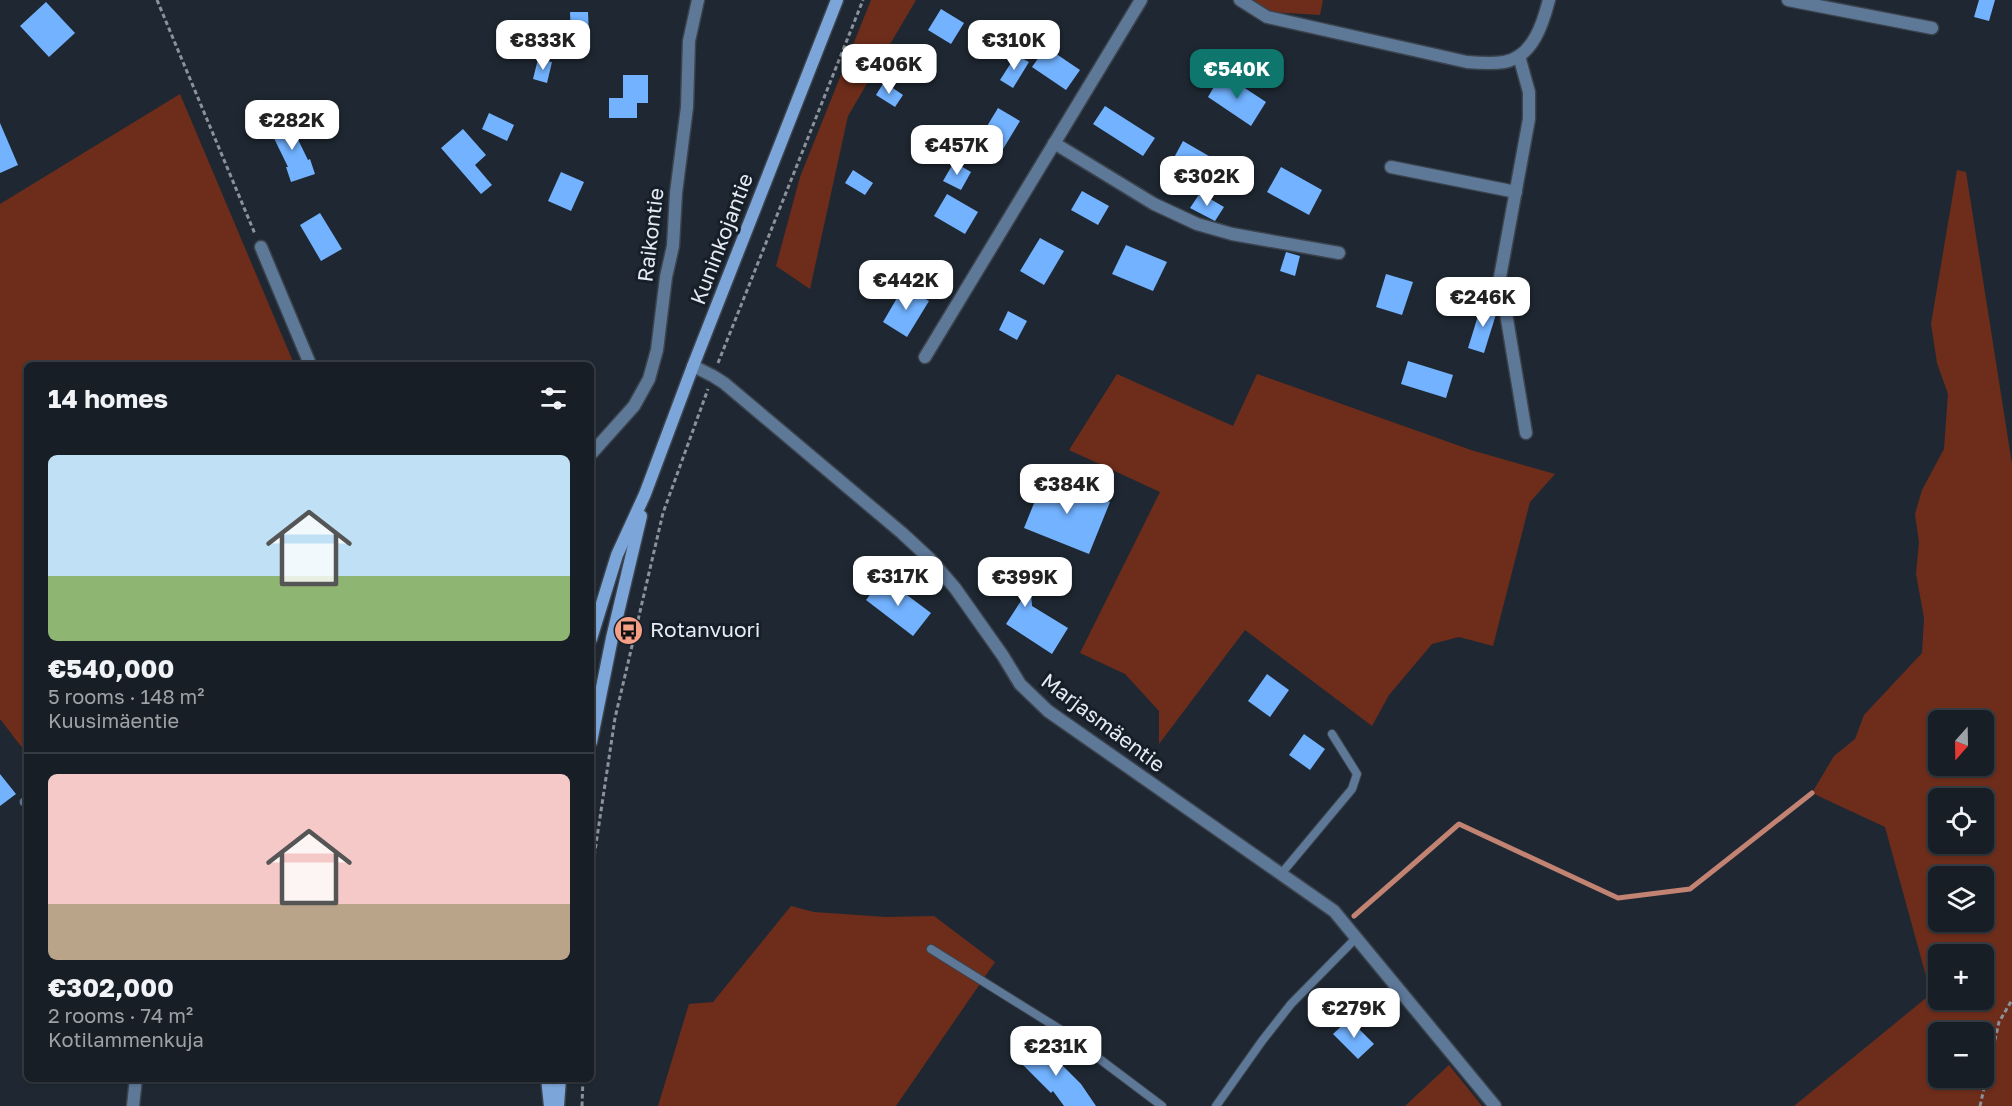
<!DOCTYPE html>
<meta charset="utf-8">
<style>
:root{--surface:#171e26;--page:#242b32;--text:#f1f3f6;--muted:#9ea2a7;--line:#363c43;--accent:#0f766e}
body{margin:0;font-family:"Golos Text",sans-serif;background:var(--page);color:var(--text);height:100vh;display:flex;flex-direction:column;font-size:22px;white-space:nowrap}
*{box-sizing:border-box;margin:0}
p{font-size:20px;color:var(--muted)}
.icon{flex:none;width:33px;height:33px;fill:none;stroke:currentColor;stroke-width:2;stroke-linecap:round;stroke-linejoin:round}
.map{position:relative;flex:1;overflow:hidden}
.details{position:absolute;left:24px;top:362px;width:570px;height:720px;display:flex;flex-direction:column;background:var(--surface);border-radius:9px;box-shadow:0 2px 4px #0004,0 0 0 2px var(--line)}
.details>*{flex:none}
.needle{width:39px;rotate:200deg}
.tools{position:absolute;left:1928px;top:710px;display:grid;gap:12px}
.tools a{display:grid;place-items:center;width:66px;height:66px;border-radius:9px;background:var(--surface);box-shadow:0 2px 4px #0004,0 0 0 2px var(--line);font-size:30px}
.price{position:absolute;translate:-50% -51px;padding:0 14px;border-radius:12px;background:#fff;color:#222;font-size:20px;line-height:39px;filter:drop-shadow(0 2px 3px #0008)}
.price::after{content:'';position:absolute;left:50%;top:36px;width:18px;height:14px;margin-left:-9px;background:inherit;clip-path:polygon(0 0,100% 0,50% 100%)}
.price.current{background:var(--accent);color:#fff}
ul{padding:0;list-style:none}
li{display:grid;align-content:center;gap:12px;height:318px;padding:0 24px}
li+li{border-top:2px solid var(--line)}
li span{display:grid;place-items:center;height:186px;border-radius:9px;color:#555}
li>.icon{margin-inline-start:auto}
span .icon{width:108px;height:108px;fill:#fffc;stroke-width:1}
li b{font-size:26px}
h2{display:flex;justify-content:space-between;align-items:center;height:72px;padding:0 24px;font-size:26px}
.map>svg:first-child{display:block}
</style>
<div class="map">
<svg width="2012" height="1106" viewBox="0 0 2012 1106">
<rect width="100%" height="100%" fill="#1f2832"/>
<g fill="#6d2d1a" fill-rule="evenodd">
<polygon points="871,0 916,0 848,116 810,289 776,266 800,177"/>
<polygon points="1253,0 1323,0 1320,15 1270,12"/>
<polygon points="180,94 294,364 27,364 27,754 0,719 0,204"/>
<path d="M1957,170L1966,172L2012,464V1106H1794L1931,994L1885,827L1812,793L1834,756L1855,739L1864,715L1922,653L1924,618L1916,574L1919,542L1915,514L1922,490L1944,449L1948,394L1937,363L1931,324ZM1938,720H1983V765H1938ZM1938,798H1983V843H1938ZM1938,876H1983V921H1938ZM1938,954H1983V999H1938ZM1938,1032H1983V1077H1938Z"/>
<polygon points="1117,374 1233,426 1257,374 1471,450 1555,474 1530,502 1493,646 1459,637 1432,644 1389,695 1372,726 1245,630 1159,744 1159,711 1125,674 1080,653 1160,492 1069,450"/>
<polygon points="791,906 814,912 886,917 934,916 995,962 896,1106 658,1106 689,1004 713,1002"/>
<polygon points="1449,1065 1482,1106 1405,1106"/>
</g>
<g fill="none" stroke-linecap="round" stroke-linejoin="round">
<polyline stroke="#c38372" stroke-width="5" points="1354,916 1459,824 1618,898 1690,889 1812,793"/>
</g>
<g fill="#72b2ff">
<polygon points="1979,0 1995,0 1989,21 1974,17"/>
<polygon points="46,2 75,33 49,57 20,26"/>
<polygon points="941,9 964,23 951,44 928,30"/>
<polygon points="570,12 588,12 589,37 571,38"/>
<polygon points="1046,47 1080,70 1066,90 1032,67"/>
<polygon points="1016,55 1029,62 1013,88 1000,80"/>
<polygon points="538,59 552,62 547,83 533,79"/>
<polygon points="1222,73 1266,102 1251,126 1208,97"/>
<polygon points="623,75 648,75 648,103 637,103 637,118 609,118 609,98 623,98"/>
<polygon points="884,82 903,95 895,107 876,95"/>
<polygon points="1105,106 1155,138 1143,156 1093,124"/>
<polygon points="998,108 1020,121 1000,154 978,141"/>
<polygon points="489,113 514,125 507,141 482,129"/>
<polygon points="288,119 308,160 310,159 315,174 291,182 286,167 288,167 269,128"/>
<polygon points="0,123 18,165 0,173"/>
<polygon points="463,129 486,155 475,165 492,185 481,194 441,148"/>
<polygon points="1183,141 1221,163 1208,185 1170,165"/>
<polygon points="954,162 971,172 961,190 943,181"/>
<polygon points="1281,167 1322,190 1309,215 1267,192"/>
<polygon points="853,170 873,183 865,195 845,183"/>
<polygon points="561,172 584,182 571,211 548,201"/>
<polygon points="1082,191 1109,206 1098,225 1071,210"/>
<polygon points="1200,193 1224,207 1215,221 1190,208"/>
<polygon points="947,194 978,212 965,234 934,216"/>
<polygon points="320,213 342,249 321,261 300,225"/>
<polygon points="1040,238 1064,251 1044,285 1020,271"/>
<polygon points="1126,245 1167,262 1153,291 1112,274"/>
<polygon points="1286,252 1300,256 1295,276 1280,271"/>
<polygon points="1386,274 1413,282 1402,315 1376,307"/>
<polygon points="904,286 929,301 907,337 883,322"/>
<polygon points="1482,303 1497,307 1497,311 1484,353 1468,348"/>
<polygon points="1008,311 1027,321 1017,340 999,330"/>
<polygon points="1408,361 1453,375 1446,398 1401,384"/>
<polygon points="1045,476 1110,502 1089,554 1024,528"/>
<polygon points="1029,567 1032,606 1068,628 1052,654 1006,624 1028,590 983,594 981,571"/>
<polygon points="883,577 931,613 913,636 866,600"/>
<polygon points="1267,674 1289,690 1270,717 1248,701"/>
<polygon points="1304,734 1325,749 1310,770 1289,755"/>
<polygon points="0,774 16,794 0,806"/>
<polygon points="1349,1019 1374,1044 1358,1059 1333,1034"/>
<polygon points="1038,1041 1081,1084 1096,1106 1064,1106 1053,1091 1051,1093 1019,1061"/>
</g>
<g fill="none" stroke-linecap="round" stroke-linejoin="round">
<defs>
<g id="service">
<polyline points="24,802 27,802"/>
<polyline points="1281,874 1352,789 1357,774 1332,734"/>
<polyline points="931,949 1061,1030 1162,1106"/>
<polyline points="1216,1106 1262,1041 1291,1004 1356,938"/>
</g>
<g id="minor">
<path d="M1240,0L1267,17L1467,62C1479,63 1492,64 1504,62C1533,57 1543,23 1549,0"/>
<polyline points="1788,0 1932,28"/>
<polyline points="1519,56 1529,92 1529,119 1500,277 1526,433"/>
<polyline points="1054,143 1154,204 1197,224 1232,234 1339,253"/>
<polyline points="1391,167 1516,192"/>
<polyline points="261,247 310,364"/>
<polyline points="925,357 1141,0"/>
<polyline points="693,366 713,376 724,383 902,533 930,559 955,588 1003,656 1020,684 1048,711 1334,911 1495,1106"/>
<polyline points="591,454 634,406 649,379 657,350 666,277 673,246 676,193 687,107 689,41 698,0"/>
<polyline points="133,1106 136,1078"/>
</g>
<g id="secondary">
<polyline points="591,639 617,555 645,494 693,366 837,0"/>
<polyline points="591,742 612,638 641,516"/>
<polyline points="547,1078 550,1106"/>
<polyline points="558,1106 560,1078"/>
</g>
</defs>
<use href="#service" stroke="#3b434d" stroke-width="10"/>
<use href="#minor" stroke="#3b434d" stroke-width="15"/>
<use href="#secondary" stroke="#3b434d" stroke-width="15"/>
<g stroke="#8b929b" stroke-width="3" stroke-dasharray="4.5 3" stroke-linecap="butt">
<polyline points="157,0 255,234"/>
<polyline points="718,363 863,0"/>
<polyline points="591,893 593,864 615,718 628,663 663,513 708,389"/>
<polyline points="582,1106 583,1078"/>
<polyline points="1980,1106 1999,1022 2012,1000"/>
</g>
<use href="#service" stroke="#5e7898" stroke-width="8"/>
<use href="#minor" stroke="#5e7898" stroke-width="12"/>
<use href="#secondary" stroke="#7ca5d9" stroke-width="12"/>
</g>
<defs>
<symbol id="bus-disc" viewBox="-11 -11 22 22"><circle r="9.5" fill="#f49f86" stroke="#161e28"/><path d="M-5-6H5V4H4V6H2V4H-2V6H-4V4H-5ZM-3.5-4V0h7V-4ZM-3.5 1.2v1.5H-2V1.2ZM2 1.2v1.5H3.5V1.2Z" fill="#111"/></symbol>
</defs>
<g fill-rule="evenodd">
<use href="#bus-disc" x="612" y="614" width="33" height="33"/>
</g>
<g text-anchor="middle" stroke-width="6" stroke-linejoin="round" paint-order="stroke">
<g font-size="21" fill="#e6ebf3" stroke="#161e28">
<text transform="translate(651 235) rotate(-83)" y="7">Raikontie</text>
<text transform="translate(722 239) rotate(-69)" y="7">Kuninkojantie</text>
<text transform="translate(1103 723) rotate(37)" y="7">Marjasmäentie</text>
</g>
<g font-size="21" fill="#e6ebf3" stroke="#161e28" text-anchor="start">
<text x="650" y="637">Rotanvuori</text>
</g>
</g>
</svg>
<div class="tools">
<a><svg class="needle" viewBox="-14 -14 28 28"><path d="M0-13l5 13h-10z" fill="#e53935"/><path d="M0 13l5-13h-10z" fill="#9ea2a7"/></svg></a>
<a><svg class="icon" aria-label="locate" viewBox="0 0 24 24"><circle cx="12" cy="12" r="6"/><path d="M12 2v4M12 18v4M2 12h4M18 12h4"/></svg></a>
<a><svg class="icon" aria-label="layers" viewBox="0 0 24 24"><path d="M12 4l9 5-9 5-9-5zM3 14l9 5 9-5"/></svg></a>
<a>+</a>
<a>−</a>
</div>
<b class="price" style="left:543px;top:71px">€833K</b>
<b class="price" style="left:1014px;top:71px">€310K</b>
<b class="price" style="left:889px;top:95px">€406K</b>
<b class="price current" style="left:1237px;top:100px">€540K</b>
<b class="price" style="left:292px;top:151px">€282K</b>
<b class="price" style="left:957px;top:176px">€457K</b>
<b class="price" style="left:1207px;top:207px">€302K</b>
<b class="price" style="left:906px;top:311px">€442K</b>
<b class="price" style="left:1483px;top:328px">€246K</b>
<b class="price" style="left:1067px;top:515px">€384K</b>
<b class="price" style="left:898px;top:607px">€317K</b>
<b class="price" style="left:1025px;top:608px">€399K</b>
<b class="price" style="left:1354px;top:1039px">€279K</b>
<b class="price" style="left:1056px;top:1077px">€231K</b>
<section class="details">
<h2>14 homes<svg class="icon" aria-label="filters" viewBox="0 0 24 24"><path d="M4 7h16M4 17h16"/><circle cx="9" cy="7" r="2"/><circle cx="15" cy="17" r="2"/></svg></h2>
<ul>
<li><span style="background:linear-gradient(#bfe0f5 65%,#8fb573 0)"><svg class="icon" aria-label="home" viewBox="0 0 24 24"><path d="M3 11l9-7 9 7M6 9v11h12V9"/></svg></span><div><b>€540,000</b><p>5 rooms · 148 m²</p><p>Kuusimäentie</p></div></li>
<li><span style="background:linear-gradient(#f6c9c9 70%,#b9a48a 0)"><svg class="icon" aria-label="home" viewBox="0 0 24 24"><path d="M3 11l9-7 9 7M6 9v11h12V9"/></svg></span><div><b>€302,000</b><p>2 rooms · 74 m²</p><p>Kotilammenkuja</p></div></li>
</ul>
</section>
</div>
